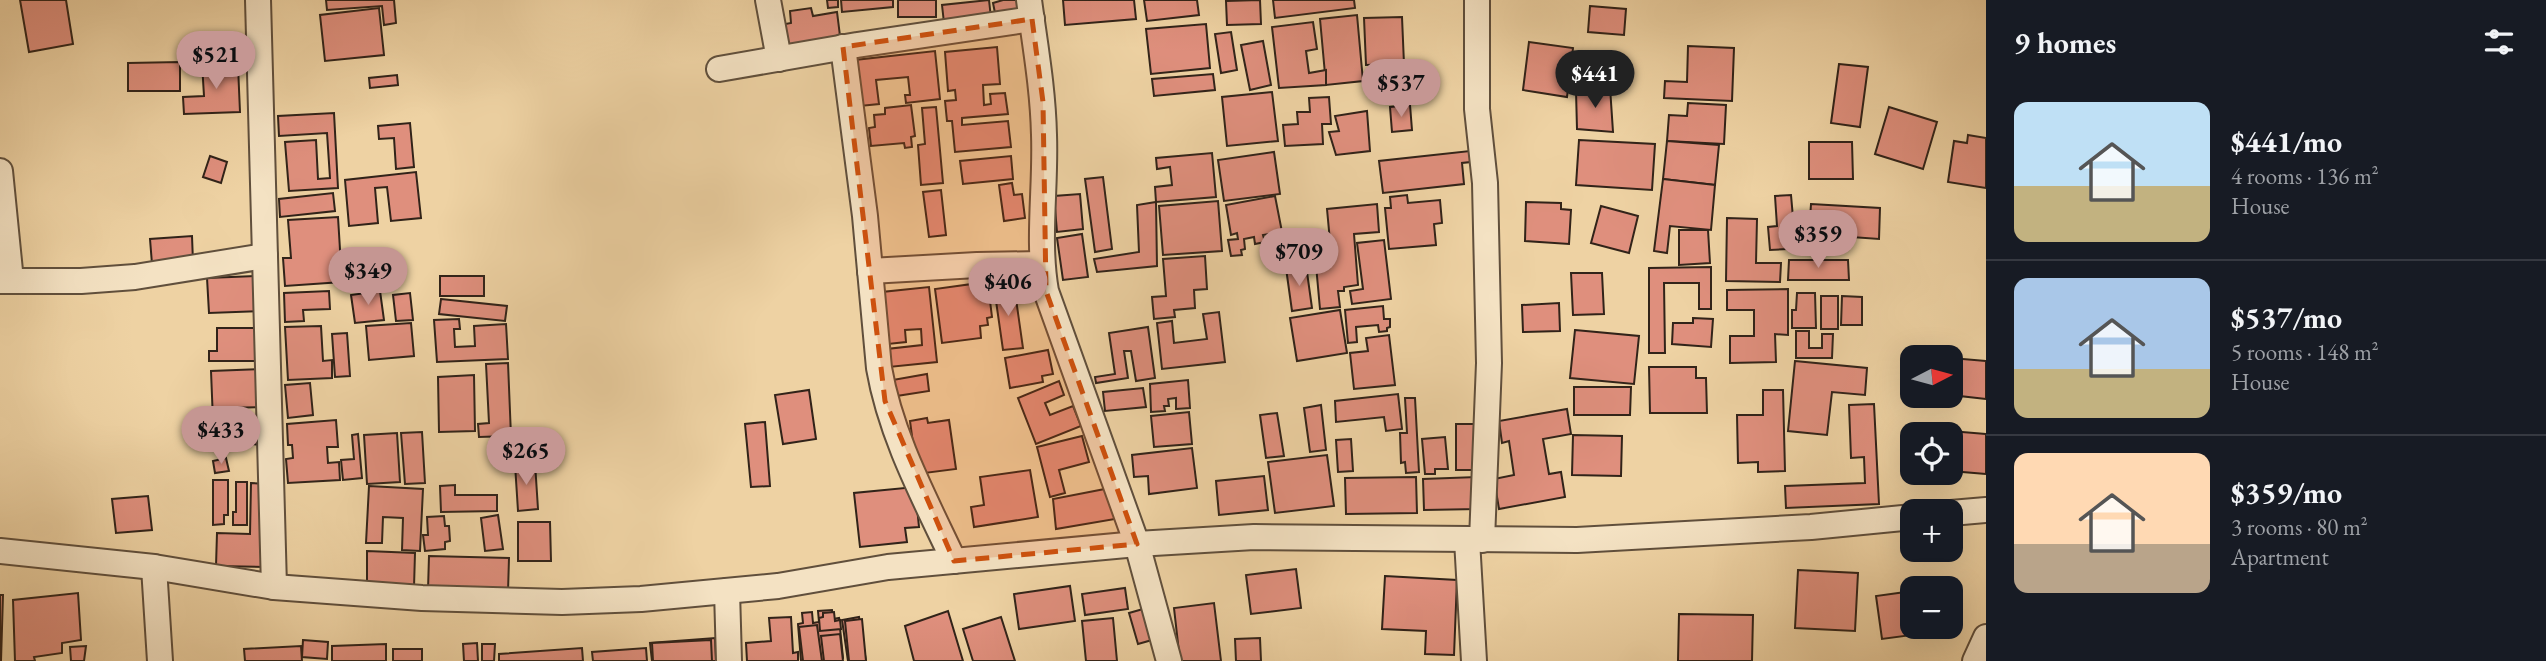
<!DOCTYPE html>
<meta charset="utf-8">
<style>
:root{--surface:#171b24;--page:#20242c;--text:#f1f3f6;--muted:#9ea1a6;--line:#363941;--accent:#c59692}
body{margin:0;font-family:"EB Garamond",serif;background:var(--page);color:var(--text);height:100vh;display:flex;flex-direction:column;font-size:26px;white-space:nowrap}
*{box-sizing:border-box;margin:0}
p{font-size:23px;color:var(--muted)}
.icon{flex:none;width:38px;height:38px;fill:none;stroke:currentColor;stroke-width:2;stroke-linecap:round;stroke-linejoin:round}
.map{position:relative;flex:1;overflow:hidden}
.side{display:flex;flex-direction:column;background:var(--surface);width:560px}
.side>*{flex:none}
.needle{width:46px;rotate:84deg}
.buttons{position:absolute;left:1900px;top:345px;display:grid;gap:14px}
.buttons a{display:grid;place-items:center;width:63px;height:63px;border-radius:14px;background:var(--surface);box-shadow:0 7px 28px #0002;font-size:35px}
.price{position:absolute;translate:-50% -60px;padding:0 16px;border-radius:24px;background:var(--accent);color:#111;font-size:23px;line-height:46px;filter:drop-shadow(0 2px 4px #0008)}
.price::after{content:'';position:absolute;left:50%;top:42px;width:21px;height:16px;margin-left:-10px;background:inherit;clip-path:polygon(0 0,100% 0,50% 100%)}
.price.on{background:#222;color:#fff}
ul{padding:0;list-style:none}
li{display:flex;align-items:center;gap:21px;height:175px;padding:0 28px}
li+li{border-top:2px solid var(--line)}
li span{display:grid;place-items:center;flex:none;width:196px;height:140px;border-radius:14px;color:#555}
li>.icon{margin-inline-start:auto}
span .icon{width:84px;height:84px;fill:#fffc;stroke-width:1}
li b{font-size:30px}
h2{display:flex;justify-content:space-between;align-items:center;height:84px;padding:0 28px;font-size:30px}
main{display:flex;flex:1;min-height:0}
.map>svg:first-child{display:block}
</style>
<main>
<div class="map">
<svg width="1986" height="661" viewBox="0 0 1986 661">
<rect width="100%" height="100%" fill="#eed2a3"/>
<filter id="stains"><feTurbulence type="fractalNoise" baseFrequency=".00286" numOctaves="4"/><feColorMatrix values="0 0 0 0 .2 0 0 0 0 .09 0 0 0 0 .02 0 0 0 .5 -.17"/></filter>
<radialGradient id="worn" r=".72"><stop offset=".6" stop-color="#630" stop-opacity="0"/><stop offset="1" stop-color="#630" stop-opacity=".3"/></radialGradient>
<g fill="#df8f7d" stroke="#312319" stroke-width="2">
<polygon points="20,0 66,0 73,44 29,52"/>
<polygon points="326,0 394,0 396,23 384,25 382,6 327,10"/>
<polygon points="827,0 838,0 838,7 828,8"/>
<polygon points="841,0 893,0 893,7 842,12"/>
<rect x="898" y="0" width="38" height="17"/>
<polygon points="989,0 991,18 944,23 942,5"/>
<polygon points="1003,0 1027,0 1029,8 995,13 993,3"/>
<polygon points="1063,0 1134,0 1136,19 1065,25"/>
<polygon points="1144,0 1197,0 1199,15 1147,21"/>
<polygon points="1260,0 1261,24 1227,25 1226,1"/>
<polygon points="1273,0 1354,0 1355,8 1275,18"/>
<polygon points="1590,6 1626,9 1624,35 1588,32"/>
<polygon points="379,8 384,55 325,61 320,15"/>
<polygon points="811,8 813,16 837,12 841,44 784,53 780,25 791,23 790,11"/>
<polygon points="1357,15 1363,81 1326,85 1320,19"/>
<polygon points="1402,17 1404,64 1366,65 1364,18"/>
<polygon points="1313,22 1317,49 1306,51 1309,73 1326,70 1326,85 1279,88 1272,27"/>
<polygon points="1206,24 1210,68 1151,74 1146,29"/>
<polygon points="1231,32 1237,70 1221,73 1215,34"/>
<polygon points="1263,41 1271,85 1250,90 1241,45"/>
<polygon points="1529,42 1573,48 1567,97 1523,90"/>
<polygon points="1688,46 1734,48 1732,101 1664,98 1665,81 1687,82"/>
<polygon points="997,47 1000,84 983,85 984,105 991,104 990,94 1005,93 1008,114 962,118 962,125 1008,121 1011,147 955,152 952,121 947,121 945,101 956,100 955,90 948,91 945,52"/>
<polygon points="935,51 940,99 906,103 905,95 910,95 908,77 876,80 879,104 860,106 855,60"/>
<polygon points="199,57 201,72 191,73 190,58"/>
<polygon points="180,62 180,91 128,91 128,63"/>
<polygon points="227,62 227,67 238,66 240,112 184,114 183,97 204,96 202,63"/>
<polygon points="1839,64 1868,67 1860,127 1831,123"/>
<polygon points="1213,74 1215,90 1154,96 1152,79"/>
<polygon points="397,75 398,85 370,88 369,78"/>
<polygon points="1610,87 1613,132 1577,129 1576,91"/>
<polygon points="1272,92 1278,141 1227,146 1222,97"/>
<polygon points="1329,97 1331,124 1322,124 1323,144 1285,146 1283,125 1298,124 1297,112 1310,112 1309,98"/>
<polygon points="1688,103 1726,105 1724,144 1667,141 1669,115 1687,116"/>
<polygon points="911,105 915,136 911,137 912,147 905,148 904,143 871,146 869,128 875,127 874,115 885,114 885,108"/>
<polygon points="1410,105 1412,130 1392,132 1390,107"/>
<polygon points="936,107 943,183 921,185 918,145 925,144 922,108"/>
<polygon points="1889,107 1937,122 1923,169 1875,154"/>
<polygon points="1367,111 1370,151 1336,155 1329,132 1339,131 1335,116"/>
<polygon points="334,113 338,188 289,191 285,142 316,140 318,179 330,178 327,133 279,136 278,116"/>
<polygon points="410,123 414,167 396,169 394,138 379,139 378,126"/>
<polygon points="1968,135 1986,138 1986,188 1948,182 1954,141 1967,143"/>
<polygon points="1579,140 1655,144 1652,190 1576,185"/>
<polygon points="1667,141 1719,145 1715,185 1663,179"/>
<polygon points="1809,142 1852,142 1853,179 1809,179"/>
<polygon points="1479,150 1480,161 1462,163 1464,184 1383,193 1379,161"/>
<polygon points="1274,152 1280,194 1224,201 1218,160"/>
<polygon points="1212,153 1216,197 1156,202 1155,187 1172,185 1170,167 1157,169 1156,158"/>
<polygon points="210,156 227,162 221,183 203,177"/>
<polygon points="1011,156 1013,179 963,184 960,161"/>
<polygon points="416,172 421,218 391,221 387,187 375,188 378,223 349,226 345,180"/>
<polygon points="1103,177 1112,249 1095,252 1085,179"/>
<polygon points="1663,179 1715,185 1711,230 1670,226 1667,253 1654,251"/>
<polygon points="1012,183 1014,195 1022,194 1025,218 1004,221 999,185"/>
<polygon points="941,190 946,235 929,237 923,192"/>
<polygon points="333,193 335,211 280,217 279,199"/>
<polygon points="1080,194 1083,229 1057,232 1054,196"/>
<polygon points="1407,195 1408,203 1440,200 1442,223 1434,224 1436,245 1389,249 1385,208 1391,208 1390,197"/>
<polygon points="1791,195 1794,229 1786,230 1787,249 1770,250 1768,227 1777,226 1775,196"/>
<polygon points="1275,196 1282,232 1263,235 1265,242 1255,244 1254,237 1244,239 1245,249 1241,250 1242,255 1231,256 1228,240 1238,239 1237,233 1231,235 1226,205"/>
<polygon points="1218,201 1222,251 1163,255 1159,206"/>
<polygon points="1156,202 1157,266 1097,272 1094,259 1139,252 1137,205"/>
<polygon points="1526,202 1561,203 1561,209 1571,210 1569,244 1525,241"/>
<polygon points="1377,204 1379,232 1354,234 1358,285 1344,287 1344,291 1338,291 1340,307 1320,309 1316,265 1332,263 1327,209"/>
<polygon points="1811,204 1880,208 1879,239 1809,234"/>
<polygon points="1601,206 1638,216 1629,253 1591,243"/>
<polygon points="338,217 342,282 285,286 283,258 291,258 288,220"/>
<polygon points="1727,218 1757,219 1756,263 1781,263 1780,282 1726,281"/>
<polygon points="1679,230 1708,230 1710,263 1679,265"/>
<polygon points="1082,234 1088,277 1063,280 1057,238"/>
<polygon points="192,236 193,262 152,264 150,239"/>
<polygon points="1384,240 1391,299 1352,304 1350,291 1363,289 1357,243"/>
<polygon points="1205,256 1207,289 1194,290 1195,308 1174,310 1175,317 1154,319 1152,297 1166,296 1163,259"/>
<polygon points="1789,260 1848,260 1849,280 1788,280"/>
<polygon points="1306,265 1312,308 1292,311 1286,268"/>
<polygon points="1711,267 1711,309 1699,309 1699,283 1664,283 1665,353 1649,353 1649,268"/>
<polygon points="1571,273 1602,273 1604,314 1573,315"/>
<polygon points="258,276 260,311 209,313 207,278"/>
<rect x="440" y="276" width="44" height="20"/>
<polygon points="972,284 972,287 988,285 992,317 987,318 988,325 980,326 981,338 942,343 935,289"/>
<polygon points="1014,285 1023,348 1003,350 994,287"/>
<polygon points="929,287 937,362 889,367 887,349 922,345 921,329 905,330 906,342 888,344 882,292"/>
<polygon points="1788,289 1788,335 1775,334 1776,362 1730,363 1730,336 1754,336 1754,310 1727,310 1727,290"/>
<polygon points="329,291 330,309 303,310 304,321 285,322 284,293"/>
<polygon points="380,291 384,320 355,323 351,295"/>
<polygon points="410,293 413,320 396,321 393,295"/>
<polygon points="1797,293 1815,293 1816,328 1792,328 1792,310 1796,310"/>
<rect x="1821" y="296" width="17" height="33"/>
<polygon points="1842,296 1862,297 1862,325 1841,325"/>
<polygon points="441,299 507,306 505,321 439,314"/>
<polygon points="1559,303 1560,331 1523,332 1522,305"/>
<polygon points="1383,306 1384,319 1390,319 1390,327 1387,328 1387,331 1379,332 1378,325 1356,327 1357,342 1348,343 1345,310"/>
<polygon points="1340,310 1347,353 1297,361 1290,318"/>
<polygon points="1219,312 1225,362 1162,369 1157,323 1172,321 1174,343 1207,339 1203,314"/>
<polygon points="1693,318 1713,319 1711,347 1672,344 1673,323 1693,323"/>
<polygon points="459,319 460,329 454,329 455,347 475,346 474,326 506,324 508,359 437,362 434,320"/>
<polygon points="411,323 414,356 369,360 366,326"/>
<polygon points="321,326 323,361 332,360 332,378 288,380 285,327"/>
<polygon points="1148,327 1155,378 1136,381 1131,351 1124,351 1128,378 1096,383 1095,377 1115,374 1109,333"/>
<polygon points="217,328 260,328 261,361 209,361 209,351 217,351"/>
<polygon points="1575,330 1639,336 1634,384 1570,378"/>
<polygon points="1796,331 1809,331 1809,348 1822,348 1822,334 1833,334 1832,358 1796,358"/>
<polygon points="347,333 350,376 335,377 332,334"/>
<polygon points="1389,335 1395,385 1354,389 1350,353 1368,351 1366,338"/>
<polygon points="1048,350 1053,374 1042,376 1043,382 1010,388 1005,358"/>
<polygon points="1951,358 1986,361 1986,399 1951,395"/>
<polygon points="1795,361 1867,368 1865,395 1832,392 1827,435 1788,431"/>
<polygon points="508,363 511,436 479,437 478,424 489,423 486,364"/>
<polygon points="1649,367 1696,367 1696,378 1706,378 1707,413 1650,413"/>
<polygon points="263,369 264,407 225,408 226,425 247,424 247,419 263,418 264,444 214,446 211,371"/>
<polygon points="927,374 929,391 890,397 887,381"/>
<polygon points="474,375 475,431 439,432 438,377"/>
<polygon points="1188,380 1190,408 1176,409 1176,398 1168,399 1169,406 1164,406 1165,411 1151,412 1150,384"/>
<polygon points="1059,381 1064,395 1045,403 1050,415 1073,406 1081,426 1036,444 1018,398"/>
<polygon points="310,383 313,415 288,418 285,385"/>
<polygon points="1574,387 1631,387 1630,415 1574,415"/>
<polygon points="1143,388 1146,407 1105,411 1103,392"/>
<polygon points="809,390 816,439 783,444 775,395"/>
<polygon points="1763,390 1783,390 1785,471 1758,472 1758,462 1738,463 1737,415 1763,415"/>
<polygon points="1398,394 1402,429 1386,431 1384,417 1336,422 1335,401"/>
<polygon points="1405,398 1415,398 1419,472 1406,473 1405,462 1401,463 1400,433 1407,433"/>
<polygon points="1874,404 1879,504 1786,508 1785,486 1865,483 1864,457 1851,458 1849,405"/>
<polygon points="1321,405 1326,450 1310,452 1304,408"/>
<polygon points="1567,409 1571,434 1543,439 1549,474 1561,472 1565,497 1499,509 1494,479 1514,475 1509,441 1502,443 1499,421"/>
<polygon points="1189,412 1192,444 1154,447 1151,416"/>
<polygon points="1277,413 1284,456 1266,458 1260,415"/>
<polygon points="927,418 928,423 949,420 956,469 917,474 910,421"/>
<polygon points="336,420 338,447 327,447 328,463 339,462 340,480 288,483 286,459 293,458 292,445 288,445 287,424"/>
<polygon points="765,422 770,486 751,487 745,424"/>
<rect x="1456" y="424" width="19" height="46"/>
<polygon points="1938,430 1986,434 1986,474 1951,471 1951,434 1938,434"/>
<polygon points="422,432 425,483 405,484 401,433"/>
<polygon points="397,433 400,482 367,484 364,435"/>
<polygon points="358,434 362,478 343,480 341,460 354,459 352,435"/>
<polygon points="1573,435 1622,436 1621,476 1572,475"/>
<polygon points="1082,436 1089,462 1059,470 1065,493 1050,497 1037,447"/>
<polygon points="1445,437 1448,469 1435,469 1435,474 1425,474 1422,439"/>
<polygon points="1351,439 1353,471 1338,472 1336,440"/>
<polygon points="1192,448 1197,488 1149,494 1148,476 1134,477 1132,455"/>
<polygon points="1327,455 1334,506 1275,513 1268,462"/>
<polygon points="226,458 229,471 215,473 213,461"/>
<polygon points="535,463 538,509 518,511 515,464"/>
<polygon points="1030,470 1038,517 974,527 971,507 984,505 980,477"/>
<polygon points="1264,476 1268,510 1219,515 1216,481"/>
<polygon points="1416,477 1417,513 1346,514 1345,478"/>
<polygon points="1477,477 1478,509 1424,510 1423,479"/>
<polygon points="213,480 228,480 228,515 224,515 224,524 213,525"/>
<polygon points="236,482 247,482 247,525 233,525 233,512 236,512"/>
<polygon points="251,483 268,484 266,567 216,566 217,533 250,534"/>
<polygon points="455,485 455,495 497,495 497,511 441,512 440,486"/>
<polygon points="369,486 423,489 420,551 402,550 403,518 383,517 382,543 366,543"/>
<polygon points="915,487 919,527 905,528 907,542 860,547 854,493"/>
<polygon points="1110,488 1115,519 1056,529 1053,499"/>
<polygon points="148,496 152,530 116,533 112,499"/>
<polygon points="498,515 503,549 485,551 481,518"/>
<polygon points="444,516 445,526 449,526 450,541 445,542 445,549 425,551 423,535 428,535 427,517"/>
<polygon points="518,522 550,522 551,561 518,561"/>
<polygon points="367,551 415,553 414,587 367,586"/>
<polygon points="429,556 509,558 508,592 428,590"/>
<polygon points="1296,569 1301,608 1251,614 1246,575"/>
<polygon points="1798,570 1858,573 1855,631 1795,628"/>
<polygon points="1385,576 1457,580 1454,655 1425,654 1426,631 1382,629"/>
<polygon points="1070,586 1075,621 1019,629 1014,594"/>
<polygon points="1125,588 1128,609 1085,615 1082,594"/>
<polygon points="1913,591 1913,626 1941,626 1942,631 1882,639 1876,596"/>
<polygon points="78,593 81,640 62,643 62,653 34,657 35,661 15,661 13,600"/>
<polygon points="0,595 3,595 1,661 0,661"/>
<polygon points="1214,603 1221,661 1180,661 1174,608"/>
<polygon points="1143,609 1152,640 1138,644 1129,613"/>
<polygon points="832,610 833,619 839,618 843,658 827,661 801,661 798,624 803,623 802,613 812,612 813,623 819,622 818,611"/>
<polygon points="948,611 963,661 914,661 905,626"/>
<polygon points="834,612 835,621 840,620 841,629 820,631 819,618 823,617 823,613"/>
<polygon points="1679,614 1753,615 1752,661 1678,661"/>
<polygon points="791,617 793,653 798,652 798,661 747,661 746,643 771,641 769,618"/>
<polygon points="859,617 866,661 848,661 842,620"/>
<polygon points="1001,617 1015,661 973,661 963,629"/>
<polygon points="1113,618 1117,661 1086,661 1082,621"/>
<polygon points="862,619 866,661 849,661 845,621"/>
<polygon points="817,625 822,661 803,661 799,627"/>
<polygon points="840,634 843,661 824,661 821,636"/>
<polygon points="715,638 716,661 652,661 650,643"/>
<polygon points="1260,638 1261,661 1236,661 1235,639"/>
<polygon points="303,640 328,642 327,659 302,657"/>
<polygon points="711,640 712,661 653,661 652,643"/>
<polygon points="477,643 478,661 464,661 463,644"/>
<polygon points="386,644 386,661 332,661 332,646"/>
<polygon points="482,644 495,644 494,661 482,661"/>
<polygon points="86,646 84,661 71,661 70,647"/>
<polygon points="301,646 302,661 245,661 244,649"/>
<polygon points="582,648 583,661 499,661 499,654"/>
<polygon points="646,648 647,661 593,661 592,652"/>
<rect x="393" y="649" width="29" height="12"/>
</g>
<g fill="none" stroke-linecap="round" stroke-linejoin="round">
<defs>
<g id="minor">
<polyline points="258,0 274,587"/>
<polyline points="768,0 779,59"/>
<path d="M1029,0C1035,45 1043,89 1044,135C1046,187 1037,240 1046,291L1137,544L1169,661"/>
<polyline points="1477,0 1477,109 1485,183 1489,363 1482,540"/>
<path d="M843,47L865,216L879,368C891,437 925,499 954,561"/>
<polyline points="719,69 857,45 1032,19"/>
<polyline points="0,171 11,281"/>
<polyline points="870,271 977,265 1041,264"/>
<polyline points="0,281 81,281 135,277 265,256"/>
<polyline points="1951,513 1986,510"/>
<polyline points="1467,540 1474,661"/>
<polyline points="0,551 154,567 274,587 422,598 562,602 641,599 778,586 888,567 1137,544 1254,537 1577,540 1811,527 1913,517"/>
<polyline points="154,567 160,661"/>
<polyline points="727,591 729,661"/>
<polyline points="1975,661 1986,637"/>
</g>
</defs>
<use href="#minor" stroke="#604f3c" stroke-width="28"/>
<use href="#minor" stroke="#f4e2c3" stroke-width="24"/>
</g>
<path fill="#cd510e" fill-opacity="0.2" stroke="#cd510e" stroke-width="5" stroke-dasharray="14 9" stroke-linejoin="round" d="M1032,19L1043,102L1046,291L1137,544L954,561L885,401L843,47Z"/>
<rect width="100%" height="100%" filter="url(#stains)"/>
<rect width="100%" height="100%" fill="url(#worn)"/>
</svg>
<div class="buttons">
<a><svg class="needle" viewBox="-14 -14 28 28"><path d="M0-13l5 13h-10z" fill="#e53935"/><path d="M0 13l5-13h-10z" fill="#9ea1a6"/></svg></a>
<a><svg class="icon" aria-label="locate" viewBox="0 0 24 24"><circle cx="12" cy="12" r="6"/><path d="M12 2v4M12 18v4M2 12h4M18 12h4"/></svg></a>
<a>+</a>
<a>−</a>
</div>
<b class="price" style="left:216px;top:91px">$521</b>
<b class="price on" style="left:1595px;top:110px">$441</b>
<b class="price" style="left:1401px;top:119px">$537</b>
<b class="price" style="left:1818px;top:270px">$359</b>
<b class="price" style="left:1299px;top:288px">$709</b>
<b class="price" style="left:368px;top:307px">$349</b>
<b class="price" style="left:1008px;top:318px">$406</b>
<b class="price" style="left:221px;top:466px">$433</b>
<b class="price" style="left:526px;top:487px">$265</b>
</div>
<section class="side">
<h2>9 homes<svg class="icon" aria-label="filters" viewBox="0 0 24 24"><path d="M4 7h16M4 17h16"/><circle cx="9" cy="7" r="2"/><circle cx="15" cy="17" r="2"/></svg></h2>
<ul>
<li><span style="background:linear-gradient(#bfe0f5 60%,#c2b280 0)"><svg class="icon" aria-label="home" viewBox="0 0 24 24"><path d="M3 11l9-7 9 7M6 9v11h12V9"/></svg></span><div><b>$441/mo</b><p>4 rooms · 136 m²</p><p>House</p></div></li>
<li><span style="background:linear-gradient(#a9c7e8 65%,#c2b280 0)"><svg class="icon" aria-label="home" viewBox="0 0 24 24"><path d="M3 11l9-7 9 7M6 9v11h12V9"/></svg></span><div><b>$537/mo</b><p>5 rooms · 148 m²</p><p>House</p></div></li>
<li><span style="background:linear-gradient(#ffd9b3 65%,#b9a48a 0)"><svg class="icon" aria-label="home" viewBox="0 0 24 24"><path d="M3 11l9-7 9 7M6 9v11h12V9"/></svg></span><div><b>$359/mo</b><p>3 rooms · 80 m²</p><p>Apartment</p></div></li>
</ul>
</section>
</main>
